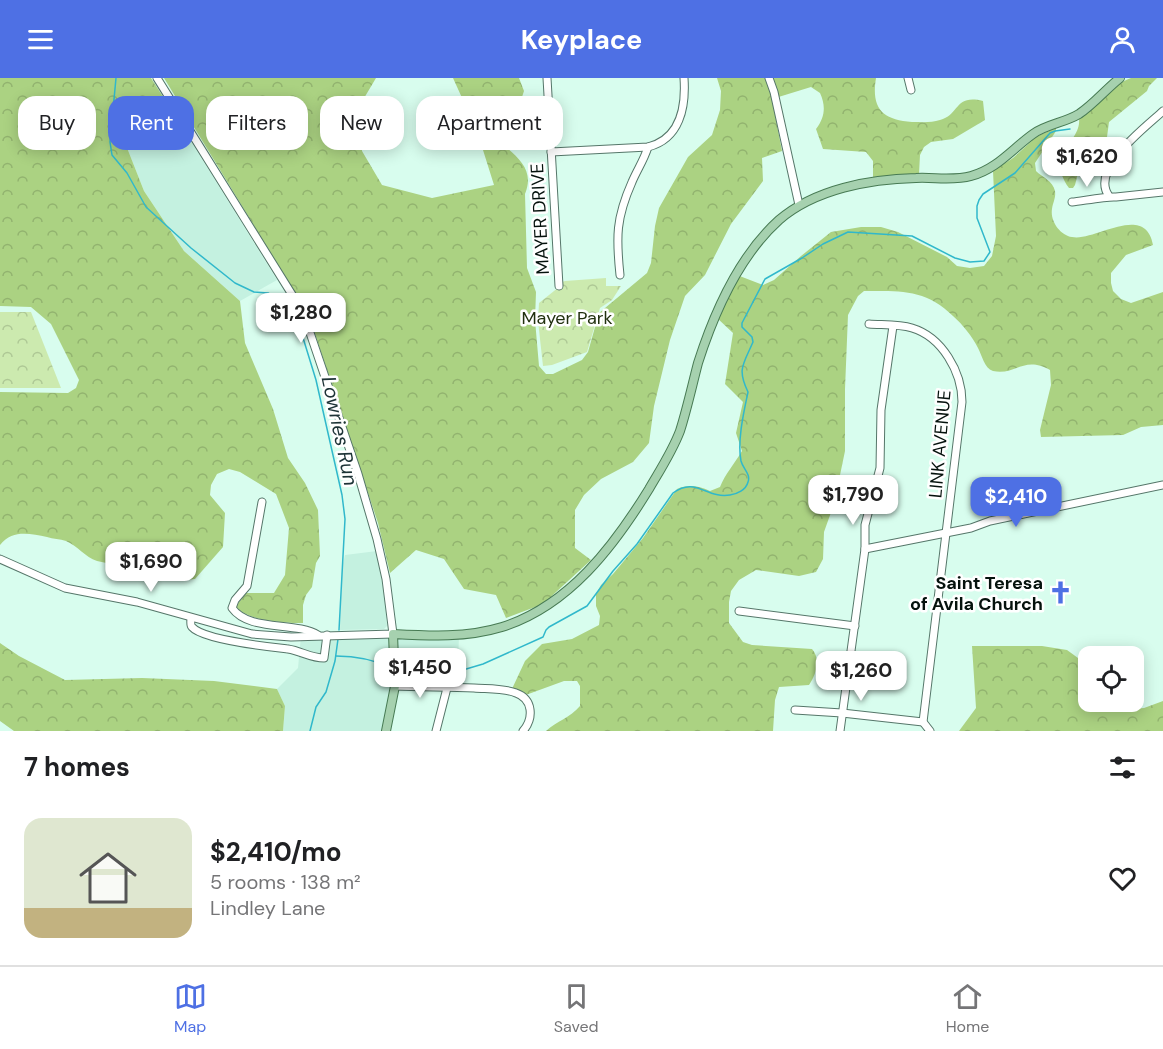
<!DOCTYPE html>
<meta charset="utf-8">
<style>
:root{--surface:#fff;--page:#f2f2f2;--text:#202124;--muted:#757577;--line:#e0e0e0;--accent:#4e70e4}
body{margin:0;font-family:"DM Sans",sans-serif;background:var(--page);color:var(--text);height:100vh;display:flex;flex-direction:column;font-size:22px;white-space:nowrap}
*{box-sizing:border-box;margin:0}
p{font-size:20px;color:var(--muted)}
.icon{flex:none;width:33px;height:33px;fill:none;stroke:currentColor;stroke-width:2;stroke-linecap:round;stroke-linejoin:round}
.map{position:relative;height:653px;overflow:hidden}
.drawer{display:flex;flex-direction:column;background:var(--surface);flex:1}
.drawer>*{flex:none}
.banner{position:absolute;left:18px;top:18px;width:600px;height:54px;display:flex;gap:12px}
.tools{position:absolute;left:1078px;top:568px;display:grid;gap:12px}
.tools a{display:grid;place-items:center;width:66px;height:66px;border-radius:12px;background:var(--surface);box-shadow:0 3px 15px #0003;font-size:30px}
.price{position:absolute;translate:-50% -51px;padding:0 14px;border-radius:12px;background:#fff;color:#222;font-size:20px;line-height:39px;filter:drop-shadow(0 2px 3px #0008)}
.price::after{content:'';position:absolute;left:50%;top:36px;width:18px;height:14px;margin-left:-9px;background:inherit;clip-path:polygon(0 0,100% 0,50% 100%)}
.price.selected{background:var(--accent);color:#fff}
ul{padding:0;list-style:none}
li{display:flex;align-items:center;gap:18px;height:150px;padding:0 24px}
li span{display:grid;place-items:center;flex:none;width:168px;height:120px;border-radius:18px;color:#555}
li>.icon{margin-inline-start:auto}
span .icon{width:72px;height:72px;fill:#fffc;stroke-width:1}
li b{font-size:26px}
h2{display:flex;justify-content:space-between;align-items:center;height:72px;padding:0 24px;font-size:26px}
.chip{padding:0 21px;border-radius:18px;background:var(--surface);box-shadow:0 3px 15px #0003;font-size:21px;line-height:54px}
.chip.selected{background:var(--accent);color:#fff}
header{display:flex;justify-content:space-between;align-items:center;height:78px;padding:0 24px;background:var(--accent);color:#fff;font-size:27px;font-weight:700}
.tab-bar{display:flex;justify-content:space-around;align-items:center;height:84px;border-top:2px solid var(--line);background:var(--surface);font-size:16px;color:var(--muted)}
.tab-bar a{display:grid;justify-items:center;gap:3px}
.tab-bar .selected{color:var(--accent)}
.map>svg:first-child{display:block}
</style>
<header><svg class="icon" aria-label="menu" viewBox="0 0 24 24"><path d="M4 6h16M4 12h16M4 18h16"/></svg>Keyplace<svg class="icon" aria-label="person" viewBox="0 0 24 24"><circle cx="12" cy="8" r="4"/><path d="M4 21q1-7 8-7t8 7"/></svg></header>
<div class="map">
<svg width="1163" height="653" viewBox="0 0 1163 653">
<defs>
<pattern id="forest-crowns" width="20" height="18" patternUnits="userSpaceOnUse" patternTransform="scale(1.5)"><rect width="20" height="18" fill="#abd282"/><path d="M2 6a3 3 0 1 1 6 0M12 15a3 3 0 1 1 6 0" fill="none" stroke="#92b36f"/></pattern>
<pattern id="park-crowns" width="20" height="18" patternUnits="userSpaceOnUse" patternTransform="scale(1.5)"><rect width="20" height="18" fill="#cceaaf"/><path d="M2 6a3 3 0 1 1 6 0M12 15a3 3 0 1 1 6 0" fill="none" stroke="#aec895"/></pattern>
</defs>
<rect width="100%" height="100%" fill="#d8fdee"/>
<g fill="#c4f1e0">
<polygon points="167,25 277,202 240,223 184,173 144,113 122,57"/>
<polygon points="377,473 386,528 387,548 384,551 340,552 342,490 345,477"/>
<polygon points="301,558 459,558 457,610 395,608 386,653 283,653 285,628 277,611 298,590"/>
</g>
<g fill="url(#forest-crowns)">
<path d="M0,0H151L167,25L122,57L144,113L184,173L240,223L245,265L273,331L288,380L305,405L318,432L320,478L316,485L312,509L306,517L303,527V545C287,545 245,543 236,528L246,515H274L285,497L289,450L276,416L240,394L229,391L217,396L211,407L210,417L225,435L223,469L195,501L186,502L97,483C85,479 78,468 66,463C60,461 53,461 47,459C30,456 13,451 0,467V314L68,315L76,310L79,302L51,246L31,229L0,228Z"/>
<path d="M164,0H376L360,27L362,73L382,107L432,120L494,107L477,53L453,0H519L524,13L522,19L508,27L504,54L506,69C521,82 534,94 525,116L527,190L536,214L535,242L539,288L546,296H553L582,282L588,274L599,235L647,195L651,185L655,148L659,130L688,79L712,57L720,32L721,13L717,0H876C871,30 882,42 912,44C922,44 931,45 940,42C960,37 954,16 983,23L985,42L953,61L931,64L924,69L920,77L919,96L873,99V83L866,74L823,71L816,51C825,39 826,28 820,15L811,9L772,21L782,73L762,80L763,103L731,146L705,197L685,218L670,262L654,328L649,365L633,384L601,401L584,417L575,432V470L591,482L543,526L506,540L496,517L464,511L444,481L416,472L390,495L378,445L309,238Z"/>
<path d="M1131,0H1157L1149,8L1147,13L1109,44L1107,59L1115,78L1112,85C1100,80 1093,76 1081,83L1075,107L1073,110H1069C1044,74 1082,65 1079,40C1097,28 1111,7 1131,0Z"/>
<path d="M1056,50V53L1035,85L1036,93C1042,99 1053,103 1055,113C1056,120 1053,124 1052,131C1050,143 1060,157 1072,159C1095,164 1145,124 1153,167L1126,177L1111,195V205L1113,213L1121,221L1131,225L1163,214V347L1141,349L1123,357L1041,359L1040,352L1051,307L1050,292C1024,277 1015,298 993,293C984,290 982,277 978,270C972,258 963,247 953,238C926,211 900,213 864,213L858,218L848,237L845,311V373L834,426L824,454L823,481L816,494L799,498L756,492L739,502L731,513L729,524V545L743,564L752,567L812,571C821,581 816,597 809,607L779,609L775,622L773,653H546C557,643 570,640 580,628V608L577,603H564L523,618L511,613L525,583L542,566L572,561L599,547L600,538L596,528V516L601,507L613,496L643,460L677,411C689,406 698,408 710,413L720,409C725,396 735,385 742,373L736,355L743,324L725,306L733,255L716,239L737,197L763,207L774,202L801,178L831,154L861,149H881L898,154L947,179L957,188L970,190L984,188L992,178L996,158L993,93L1013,80L1036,59Z"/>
<polygon points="0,565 19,578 65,602 142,600 214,603 277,611 285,628 283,653 14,653 0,643"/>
<polygon points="972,568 1042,568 1067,572 1089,588 1089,624 1110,624 1120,632 1144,630 1163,623 1163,653 959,653 976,630"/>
</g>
<g fill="url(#park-crowns)">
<polygon points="606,200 606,208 621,208 612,222 600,230 587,274 552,287 543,288 538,243 539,225 559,209 559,205 565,203"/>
<polygon points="0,234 31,234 61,310 0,310"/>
</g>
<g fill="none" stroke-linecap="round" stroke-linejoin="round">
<g stroke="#30b8cb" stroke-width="1.5">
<polyline points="116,0 110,64 112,77 127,95 146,129 191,170 235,205 254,214 268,215 282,223 296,240 300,250 316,302 342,417 345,441 339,552"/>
<path d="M336,578C354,578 375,582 392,590"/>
<path d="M398,594L411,600L446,597L483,586L543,559L546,552L549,549L587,528L613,493L637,466L673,415C696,398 706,421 730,417C737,416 746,412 748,404C751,396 743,391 741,383C737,363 744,333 748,314C737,291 743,287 753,264L752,259L742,249V245L765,201L802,180L823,166L848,154L912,158L955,180L970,184L984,183L990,174L977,140V128L979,122L983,116L1015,95L1050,55L1055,53L1070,51"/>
<polyline points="310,653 316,629 326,614 335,583 338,561"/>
</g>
<defs>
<g id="minor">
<polyline points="547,0 559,208"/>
<polyline points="769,0 774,14 799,127"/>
<polyline points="908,0 911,12"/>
<path d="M551,74L648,69C680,61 686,29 684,0"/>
<path d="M1109,118C1089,91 1146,49 1163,33"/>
<path d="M1072,124C1082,123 1108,118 1116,119L1163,114"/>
<path d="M620,197C616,159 616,140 632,104C637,92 644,82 648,69"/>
<path d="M869,246C883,247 899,246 912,250C942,259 962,294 962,324L923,644L930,653"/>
<path d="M262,424L247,508L235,522L232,530C249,554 295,543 318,557"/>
<polyline points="865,471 971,450 990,443 1163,407"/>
<polyline points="0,481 65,510 137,524 252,556 291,559 393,556 386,501 377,461 358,396 306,243 296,223 157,0"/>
<polyline points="739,533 855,548"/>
<path d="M191,540C191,543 190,547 192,549C203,562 270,569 288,571C301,573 311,580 324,580L327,557"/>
<path d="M395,608C421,609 448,609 474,610C488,611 504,610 516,615C533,621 534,640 523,653"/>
<polyline points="795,632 842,635 923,644"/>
<polyline points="436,653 447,610"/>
<polyline points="840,653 865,471 865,447 880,390 881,332 893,248"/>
</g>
<path id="major" d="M386,653L395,608L393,556C430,558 466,560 502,549C569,528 614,468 649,411C660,392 672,374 680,353C687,331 692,308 698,285C714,235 739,178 779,142C815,111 870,101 916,100C934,99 953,103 971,98C997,91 1012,71 1033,56C1047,46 1064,45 1079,36C1094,26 1106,11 1120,0"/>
</defs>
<use href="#minor" stroke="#557669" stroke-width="9"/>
<use href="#major" stroke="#477a53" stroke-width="10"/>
<use href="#minor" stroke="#fff" stroke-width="7"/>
<use href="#major" stroke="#a6d1af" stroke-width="8"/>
</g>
<defs>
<symbol id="church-bare" viewBox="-9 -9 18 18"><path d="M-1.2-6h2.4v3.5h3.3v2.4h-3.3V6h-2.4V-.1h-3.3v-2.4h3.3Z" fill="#4e70e4" stroke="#fff" stroke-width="2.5" paint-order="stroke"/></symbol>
</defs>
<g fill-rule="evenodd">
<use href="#church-bare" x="1044" y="498" width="33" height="33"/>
</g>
<g text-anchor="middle" stroke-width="5" stroke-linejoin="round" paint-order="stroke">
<g font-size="18" fill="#05120d" stroke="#fff">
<text transform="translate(540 141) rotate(-93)" y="6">MAYER DRIVE</text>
<text transform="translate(940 366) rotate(-85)" y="6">LINK AVENUE</text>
</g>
<g font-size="18" fill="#21300f" stroke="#fff">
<text x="567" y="246">Mayer Park</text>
</g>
<g font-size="18" font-weight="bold" fill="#05120d" stroke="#fff" text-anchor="end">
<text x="1043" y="511">Saint Teresa<tspan x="1043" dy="21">of Avila Church</tspan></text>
</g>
<g font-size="20" font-style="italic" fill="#1d3336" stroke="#fff">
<text transform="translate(340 353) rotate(78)" y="7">Lowries Run</text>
</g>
</g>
</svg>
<div class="tools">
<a><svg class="icon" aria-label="locate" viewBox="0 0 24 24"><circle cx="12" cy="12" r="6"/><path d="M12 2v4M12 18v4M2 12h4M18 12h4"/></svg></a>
</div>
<b class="price" style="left:1087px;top:110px">$1,620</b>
<b class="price" style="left:301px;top:266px">$1,280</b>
<b class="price" style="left:853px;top:448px">$1,790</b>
<b class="price selected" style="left:1016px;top:450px">$2,410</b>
<b class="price" style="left:151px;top:515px">$1,690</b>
<b class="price" style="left:420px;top:621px">$1,450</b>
<b class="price" style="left:861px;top:624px">$1,260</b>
<div class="banner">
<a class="chip">Buy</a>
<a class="chip selected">Rent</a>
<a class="chip">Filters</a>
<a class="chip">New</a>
<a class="chip">Apartment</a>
</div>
</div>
<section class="drawer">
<h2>7 homes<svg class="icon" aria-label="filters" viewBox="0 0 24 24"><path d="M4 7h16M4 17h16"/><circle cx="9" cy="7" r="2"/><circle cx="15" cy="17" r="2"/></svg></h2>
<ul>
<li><span style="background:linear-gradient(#dfe7d0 75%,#c2b280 0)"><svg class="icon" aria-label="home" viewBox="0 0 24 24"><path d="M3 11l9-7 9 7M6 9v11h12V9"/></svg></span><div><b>$2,410/mo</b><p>5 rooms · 138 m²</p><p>Lindley Lane</p></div><svg class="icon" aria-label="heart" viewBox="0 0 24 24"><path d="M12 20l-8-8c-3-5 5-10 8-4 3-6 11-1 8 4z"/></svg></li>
</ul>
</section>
<nav class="tab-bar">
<a class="selected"><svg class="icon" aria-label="map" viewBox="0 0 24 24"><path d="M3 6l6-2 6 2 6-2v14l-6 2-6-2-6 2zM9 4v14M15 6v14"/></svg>Map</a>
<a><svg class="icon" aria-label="saved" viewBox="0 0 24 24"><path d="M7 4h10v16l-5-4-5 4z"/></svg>Saved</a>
<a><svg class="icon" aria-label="home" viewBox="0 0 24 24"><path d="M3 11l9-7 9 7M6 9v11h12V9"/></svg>Home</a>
</nav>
